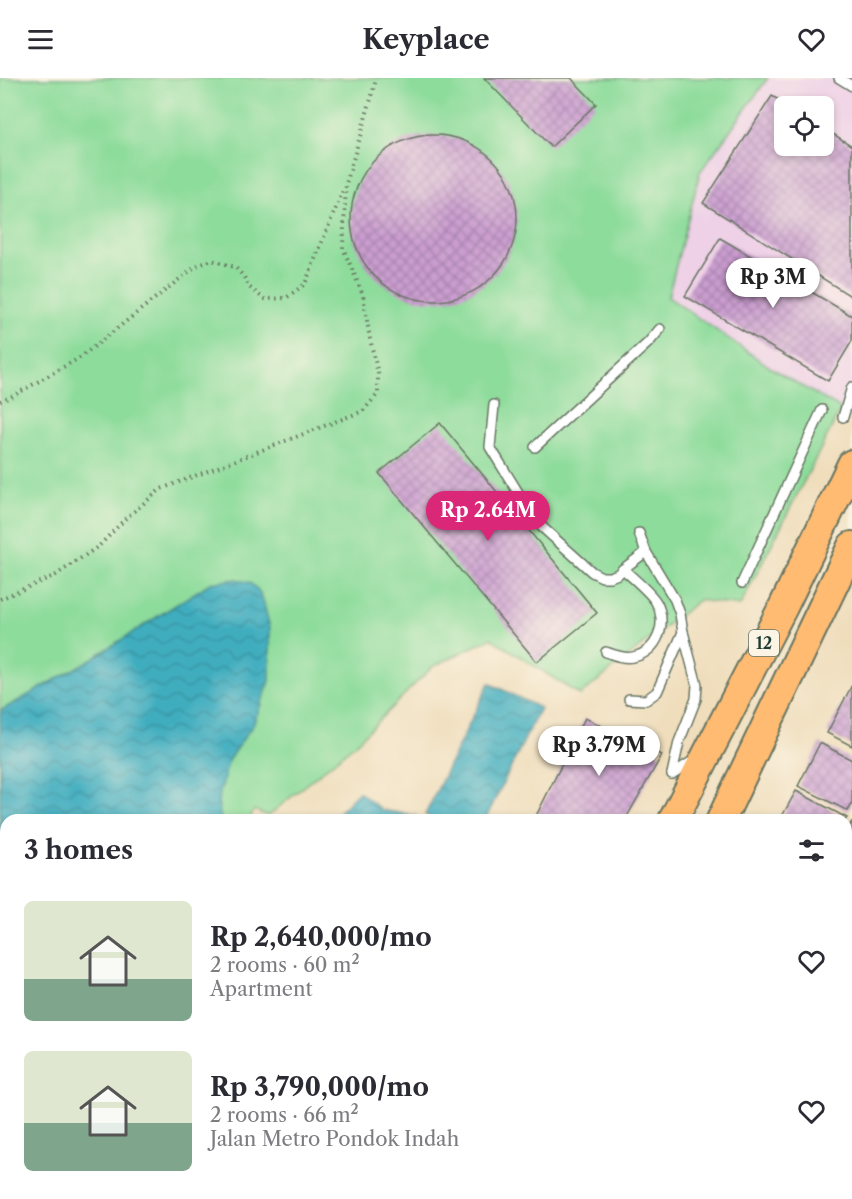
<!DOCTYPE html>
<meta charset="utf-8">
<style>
:root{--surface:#fff;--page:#f2f2f3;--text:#2b2b33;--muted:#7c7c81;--accent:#db2777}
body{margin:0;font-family:"Libre Caslon Text",serif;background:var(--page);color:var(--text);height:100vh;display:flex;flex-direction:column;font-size:22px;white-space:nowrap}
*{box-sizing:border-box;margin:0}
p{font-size:20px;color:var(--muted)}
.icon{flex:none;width:33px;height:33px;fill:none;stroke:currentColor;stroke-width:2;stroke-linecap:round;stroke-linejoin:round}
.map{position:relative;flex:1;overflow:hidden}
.panel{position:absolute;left:0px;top:736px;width:852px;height:386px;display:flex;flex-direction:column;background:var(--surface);border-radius:18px 18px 0 0;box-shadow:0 3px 9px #0003}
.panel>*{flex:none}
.tools{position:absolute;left:774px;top:18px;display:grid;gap:12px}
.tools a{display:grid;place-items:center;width:60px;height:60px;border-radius:9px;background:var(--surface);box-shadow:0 3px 9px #0003;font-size:30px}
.price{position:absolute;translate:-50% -51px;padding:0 14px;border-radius:21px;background:#fff;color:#222;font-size:20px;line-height:39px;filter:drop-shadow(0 2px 3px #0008)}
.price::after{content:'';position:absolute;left:50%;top:36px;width:18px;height:14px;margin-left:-9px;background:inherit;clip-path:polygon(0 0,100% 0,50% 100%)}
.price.active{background:var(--accent);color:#fff}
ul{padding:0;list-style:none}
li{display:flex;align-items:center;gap:18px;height:150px;padding:0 24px}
li span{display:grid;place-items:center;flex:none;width:168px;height:120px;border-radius:9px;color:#555}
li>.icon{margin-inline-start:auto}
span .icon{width:72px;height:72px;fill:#fffc;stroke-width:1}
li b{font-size:26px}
h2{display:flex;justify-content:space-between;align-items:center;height:72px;padding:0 24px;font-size:26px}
header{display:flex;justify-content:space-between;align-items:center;height:78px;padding:0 24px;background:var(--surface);font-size:27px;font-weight:700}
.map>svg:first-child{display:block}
</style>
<header><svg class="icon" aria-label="menu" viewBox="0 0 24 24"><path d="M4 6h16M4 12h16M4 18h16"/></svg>Keyplace<svg class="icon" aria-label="heart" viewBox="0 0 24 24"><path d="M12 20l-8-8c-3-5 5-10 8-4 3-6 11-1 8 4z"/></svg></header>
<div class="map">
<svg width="852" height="1121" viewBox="0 0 852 1121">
<defs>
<pattern id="water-waves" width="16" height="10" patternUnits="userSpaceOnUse" patternTransform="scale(1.5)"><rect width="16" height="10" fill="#40adbf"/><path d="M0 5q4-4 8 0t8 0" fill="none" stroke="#358e9c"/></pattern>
<pattern id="building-cross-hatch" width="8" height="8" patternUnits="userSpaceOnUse" patternTransform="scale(1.5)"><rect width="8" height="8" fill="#cb9dd0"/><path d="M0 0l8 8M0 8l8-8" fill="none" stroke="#a481aa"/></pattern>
</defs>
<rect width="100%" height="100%" fill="#fcf5e5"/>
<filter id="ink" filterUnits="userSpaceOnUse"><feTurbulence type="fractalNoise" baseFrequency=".0167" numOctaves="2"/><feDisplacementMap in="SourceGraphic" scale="12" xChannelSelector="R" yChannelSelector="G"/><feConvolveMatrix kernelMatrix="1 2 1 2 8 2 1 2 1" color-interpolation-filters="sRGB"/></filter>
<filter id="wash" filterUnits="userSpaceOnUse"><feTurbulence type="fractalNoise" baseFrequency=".008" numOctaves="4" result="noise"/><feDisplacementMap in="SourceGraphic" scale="24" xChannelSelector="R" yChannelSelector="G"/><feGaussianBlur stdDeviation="1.35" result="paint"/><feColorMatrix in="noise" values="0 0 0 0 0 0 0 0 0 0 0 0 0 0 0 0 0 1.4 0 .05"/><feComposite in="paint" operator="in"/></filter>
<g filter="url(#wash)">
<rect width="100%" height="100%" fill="#efddbb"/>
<path fill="#eed0e7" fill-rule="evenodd" d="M768,0H852V338L773,291L668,219L700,94ZM784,28H824V68H784Z"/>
<polygon fill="#8ddc9b" stroke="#568c68" stroke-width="1.5" points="0,0 768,0 700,94 668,219 773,291 841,331 740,528 699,522 580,617 491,560 432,589 355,666 268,738 254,732 249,742 6,742 6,911 0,912"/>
<g fill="url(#water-waves)" stroke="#30757a" stroke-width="1.5">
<polygon points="236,501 250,505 258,512 263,522 270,550 270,603 253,647 229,681 218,723 221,742 6,742 6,911 0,912 0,633 88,583 210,505"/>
<polygon points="489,605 540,630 485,742 436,742 425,737"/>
<polygon points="359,714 382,732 416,738 420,741 420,742 331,742"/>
</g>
<g id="blocks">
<g fill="url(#building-cross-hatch)">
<polygon points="484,0 571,0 596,26 551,69"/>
<polygon points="772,18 789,28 784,28 784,68 824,68 824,50 852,68 852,219 703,125"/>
<circle cx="434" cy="140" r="83"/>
<polygon points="720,160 852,238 852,263 828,303 685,218"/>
<polygon points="440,345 597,535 537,584 379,395"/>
<polygon points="852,607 852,668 827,655"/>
<polygon points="585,640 662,677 625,742 534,742"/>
<polygon points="820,665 852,682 852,726 848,733 798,708"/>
<polygon points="796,713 847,740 845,742 780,742"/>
<polygon points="852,743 852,814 846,811 846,755"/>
<polygon points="0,1002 6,1005 6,1014 4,1017 0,1015"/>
<polygon points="6,1036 6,1116 415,1116 413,1121 0,1121 0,1050"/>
<polygon points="417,1116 437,1116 434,1121 426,1121"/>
<polygon points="655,1116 683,1116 689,1121 648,1121"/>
<polygon points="716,1116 762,1116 759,1121 715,1121"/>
</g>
</g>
</g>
<g filter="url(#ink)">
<use href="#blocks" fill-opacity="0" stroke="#687563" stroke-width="1.5"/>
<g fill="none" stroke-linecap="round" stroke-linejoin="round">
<defs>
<g id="service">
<polyline points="839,0 852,8"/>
<polyline points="494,327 490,369 530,434 542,449 592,494 602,499 610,499 618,496 623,491 646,474"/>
<polyline points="843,339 852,309"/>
<polyline points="535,369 649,264 660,251"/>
<polyline points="639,455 646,474 675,522 680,536 683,554 697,607 696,621 679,664 672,696"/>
<polyline points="742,505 822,332"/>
<path d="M606,574C614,577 624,581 633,579C658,574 668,545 656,524C650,514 632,499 623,491"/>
<polyline points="629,621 646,622 657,614 683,554"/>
<polyline points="672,696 696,681"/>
<polyline points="846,874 852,877"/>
<polyline points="846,1005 852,993"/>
<polyline points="0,1032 6,1026"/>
<polyline points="629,1121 632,1116"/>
<polyline points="797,1121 798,1116"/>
</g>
<g id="minor">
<polyline points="846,840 852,843"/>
<polyline points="846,1058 852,1045"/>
<polyline points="820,1121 822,1116"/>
</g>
<g id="trunk">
<polyline points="673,742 784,527 852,386"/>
<polyline points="721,742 852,468"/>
<polyline points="476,1121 478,1116"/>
<polyline points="557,1121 559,1116"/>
</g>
</defs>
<use href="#service" stroke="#687563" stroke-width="12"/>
<use href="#minor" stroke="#687563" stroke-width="21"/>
<use href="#trunk" stroke="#687563" stroke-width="32"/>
<g stroke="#687563" stroke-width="4" stroke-dasharray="1.5 4.5" stroke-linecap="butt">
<polyline points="0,323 11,319 81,279 196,188 212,182 235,189 244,199 249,209 264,221 286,220 305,206 344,110"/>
<polyline points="0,521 56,497 99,468 126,440 161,411 363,333 378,316 378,296 370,261 363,217 343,170 346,106 373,14 376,0"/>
<polyline points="515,1121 518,1116"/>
</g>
<use href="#service" stroke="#fff" stroke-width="9"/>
<use href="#minor" stroke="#fff" stroke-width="18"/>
<use href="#trunk" stroke="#ffbb71" stroke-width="28"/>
</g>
</g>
<g text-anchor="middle" stroke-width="6" stroke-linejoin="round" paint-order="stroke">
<rect fill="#fcf5e5" stroke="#617469" stroke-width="1.5" x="749" y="552" width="30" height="26" rx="4.5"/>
<g font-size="16" font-weight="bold" fill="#1f3d34">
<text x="764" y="571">12</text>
</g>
</g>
</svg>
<div class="tools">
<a><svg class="icon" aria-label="locate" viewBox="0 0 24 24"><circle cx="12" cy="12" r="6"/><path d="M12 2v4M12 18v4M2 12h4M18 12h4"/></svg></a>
</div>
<b class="price" style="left:773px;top:231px">Rp 3M</b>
<b class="price active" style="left:488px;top:464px">Rp 2.64M</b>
<b class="price" style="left:599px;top:699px">Rp 3.79M</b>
<section class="panel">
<h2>3 homes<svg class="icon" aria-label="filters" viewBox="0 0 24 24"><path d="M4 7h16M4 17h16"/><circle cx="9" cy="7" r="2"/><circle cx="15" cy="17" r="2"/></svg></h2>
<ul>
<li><span style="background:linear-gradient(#dfe7d0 65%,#7fa58c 0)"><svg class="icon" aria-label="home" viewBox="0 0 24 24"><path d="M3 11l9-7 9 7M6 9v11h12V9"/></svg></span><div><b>Rp 2,640,000/mo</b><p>2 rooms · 60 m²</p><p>Apartment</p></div><svg class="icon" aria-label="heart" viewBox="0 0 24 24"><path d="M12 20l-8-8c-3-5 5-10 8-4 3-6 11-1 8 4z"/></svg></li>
<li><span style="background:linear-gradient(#dfe7d0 60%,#7fa58c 0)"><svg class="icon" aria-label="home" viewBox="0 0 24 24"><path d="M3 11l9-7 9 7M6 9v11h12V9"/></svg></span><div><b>Rp 3,790,000/mo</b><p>2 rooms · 66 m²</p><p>Jalan Metro Pondok Indah</p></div><svg class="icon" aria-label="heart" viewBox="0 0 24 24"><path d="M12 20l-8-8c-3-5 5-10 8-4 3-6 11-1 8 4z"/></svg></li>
</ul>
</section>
</div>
